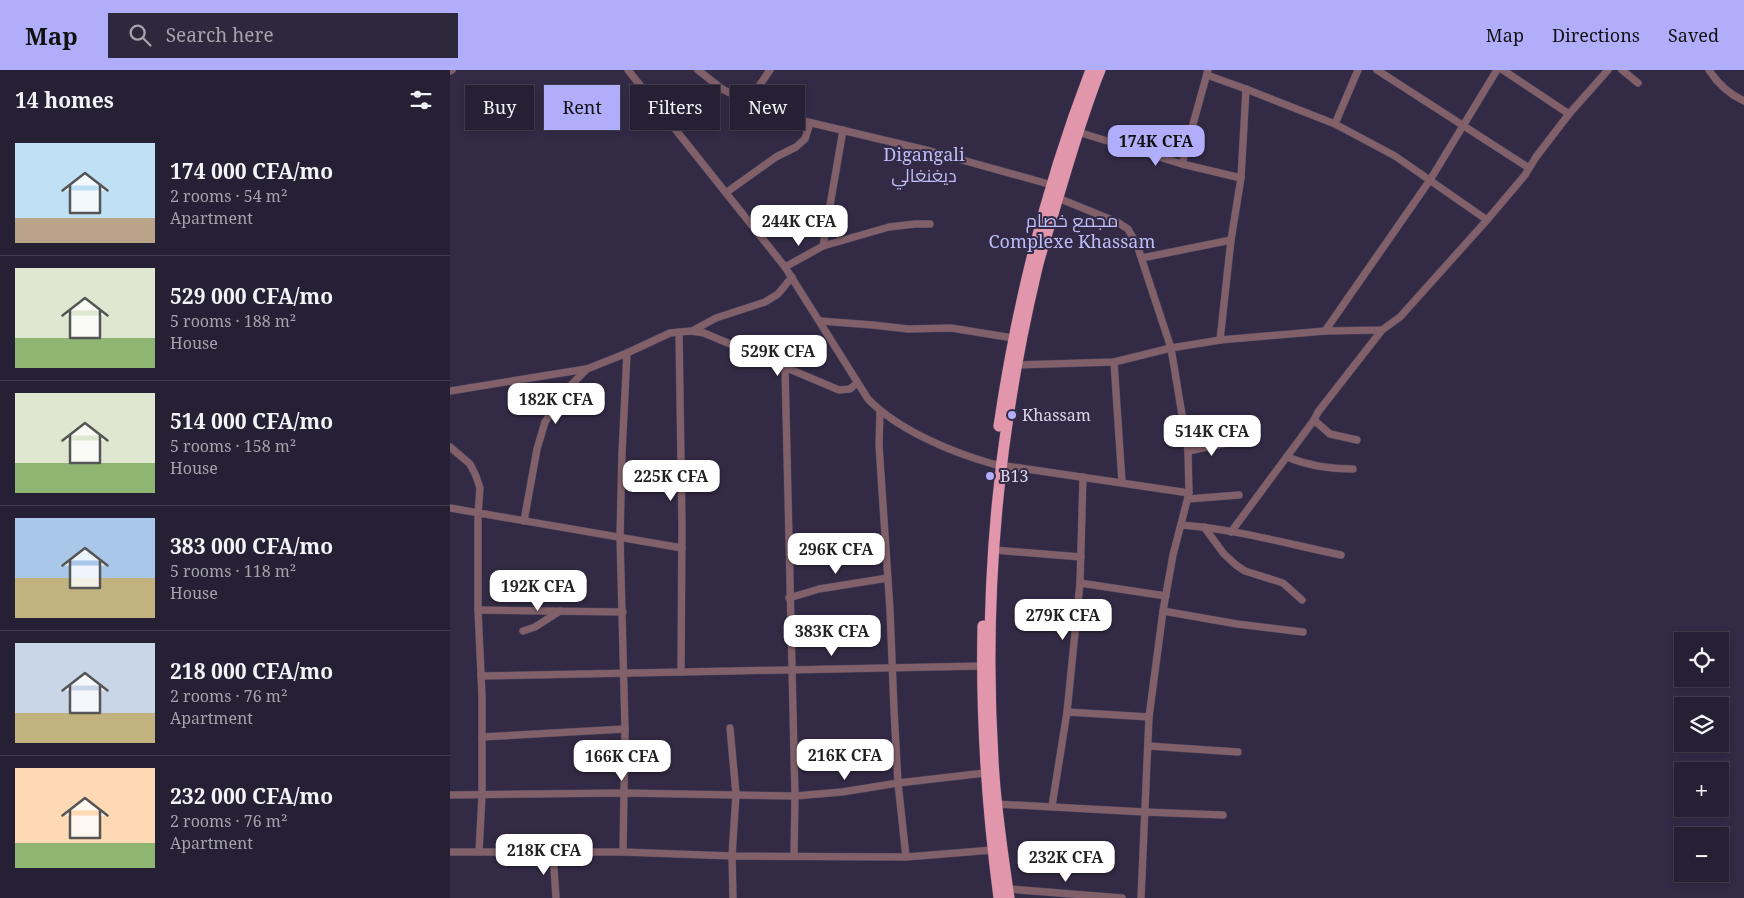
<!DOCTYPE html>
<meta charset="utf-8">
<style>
:root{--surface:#262034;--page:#2e283c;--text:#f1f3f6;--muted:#a4a3ac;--line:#423e4f;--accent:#b0aefa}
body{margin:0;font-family:"Noto Serif",Cairo,serif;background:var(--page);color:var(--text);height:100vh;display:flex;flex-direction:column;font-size:19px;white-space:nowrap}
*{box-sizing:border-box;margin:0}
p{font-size:16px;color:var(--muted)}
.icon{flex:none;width:28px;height:28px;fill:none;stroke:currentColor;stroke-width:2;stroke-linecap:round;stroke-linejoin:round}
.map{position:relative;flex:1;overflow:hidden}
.panel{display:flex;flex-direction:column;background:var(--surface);width:450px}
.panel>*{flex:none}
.hud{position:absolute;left:15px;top:15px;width:475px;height:45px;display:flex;gap:10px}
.tools{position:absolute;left:1224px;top:562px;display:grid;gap:10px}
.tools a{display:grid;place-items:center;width:55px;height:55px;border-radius:0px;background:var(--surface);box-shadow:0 2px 8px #0003,0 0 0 1px var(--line);font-size:25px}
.price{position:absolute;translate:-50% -42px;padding:0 11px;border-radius:10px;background:#fff;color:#222;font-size:16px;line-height:32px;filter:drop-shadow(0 1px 2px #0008)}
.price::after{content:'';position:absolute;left:50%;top:30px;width:15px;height:11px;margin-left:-8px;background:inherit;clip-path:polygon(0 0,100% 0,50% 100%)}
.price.on{background:var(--accent);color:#111}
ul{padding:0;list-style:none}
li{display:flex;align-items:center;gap:15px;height:125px;padding:0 15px}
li+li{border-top:1px solid var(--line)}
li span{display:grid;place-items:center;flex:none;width:140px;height:100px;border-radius:0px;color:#555}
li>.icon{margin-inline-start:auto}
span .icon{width:60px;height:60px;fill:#fffc;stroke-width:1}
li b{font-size:21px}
h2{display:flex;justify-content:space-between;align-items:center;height:60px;padding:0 15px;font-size:21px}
.pill{padding:0 18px;border-radius:0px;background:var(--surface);box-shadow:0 2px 8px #0003,0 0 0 1px var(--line);font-size:18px;line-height:45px}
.pill.on{background:var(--accent);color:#111}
header{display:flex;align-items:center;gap:30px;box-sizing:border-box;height:70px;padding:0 25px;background:var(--accent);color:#111}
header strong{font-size:24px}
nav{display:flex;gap:28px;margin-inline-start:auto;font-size:18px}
.search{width:350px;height:45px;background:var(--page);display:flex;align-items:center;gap:12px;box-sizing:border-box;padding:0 18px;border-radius:0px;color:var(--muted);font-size:19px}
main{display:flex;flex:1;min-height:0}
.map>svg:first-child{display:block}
</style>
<header>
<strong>Map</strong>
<div class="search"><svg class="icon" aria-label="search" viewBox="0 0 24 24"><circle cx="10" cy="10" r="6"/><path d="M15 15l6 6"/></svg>Search here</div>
<nav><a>Map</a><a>Directions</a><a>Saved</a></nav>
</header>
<main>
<section class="panel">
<h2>14 homes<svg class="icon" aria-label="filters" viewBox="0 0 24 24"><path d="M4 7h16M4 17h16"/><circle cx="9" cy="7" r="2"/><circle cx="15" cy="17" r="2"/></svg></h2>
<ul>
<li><span style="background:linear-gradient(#bfe0f5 75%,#b9a48a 0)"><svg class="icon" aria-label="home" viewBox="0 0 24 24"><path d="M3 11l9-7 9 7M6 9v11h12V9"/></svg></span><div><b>174 000 CFA/mo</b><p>2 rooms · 54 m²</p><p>Apartment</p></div></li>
<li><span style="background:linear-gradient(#dfe7d0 70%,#8fb573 0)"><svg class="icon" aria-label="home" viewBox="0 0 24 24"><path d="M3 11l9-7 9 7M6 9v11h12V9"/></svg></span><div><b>529 000 CFA/mo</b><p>5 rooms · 188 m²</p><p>House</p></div></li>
<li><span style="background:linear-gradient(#dfe7d0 70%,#8fb573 0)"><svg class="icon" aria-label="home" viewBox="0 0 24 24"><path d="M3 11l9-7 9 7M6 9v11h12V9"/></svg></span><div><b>514 000 CFA/mo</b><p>5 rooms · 158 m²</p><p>House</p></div></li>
<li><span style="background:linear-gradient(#a9c7e8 60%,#c2b280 0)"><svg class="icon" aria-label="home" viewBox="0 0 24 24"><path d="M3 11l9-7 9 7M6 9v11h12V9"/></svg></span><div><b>383 000 CFA/mo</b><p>5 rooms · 118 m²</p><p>House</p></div></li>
<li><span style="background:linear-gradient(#c9d6e8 70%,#c2b280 0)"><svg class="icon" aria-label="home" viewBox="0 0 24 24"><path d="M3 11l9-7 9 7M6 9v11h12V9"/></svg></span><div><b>218 000 CFA/mo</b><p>2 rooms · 76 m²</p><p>Apartment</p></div></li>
<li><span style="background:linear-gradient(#ffd9b3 75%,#8fb573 0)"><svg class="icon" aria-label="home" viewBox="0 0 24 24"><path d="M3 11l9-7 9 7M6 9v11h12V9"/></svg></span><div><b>232 000 CFA/mo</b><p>2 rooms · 76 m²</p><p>Apartment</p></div></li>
</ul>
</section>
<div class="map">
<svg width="1294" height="828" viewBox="0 0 1294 828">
<rect width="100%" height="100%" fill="#332b46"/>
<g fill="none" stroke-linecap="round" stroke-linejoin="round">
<defs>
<g id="minor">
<path d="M178,0L335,197L418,329C448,360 501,382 543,394L739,423"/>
<polyline points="248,0 272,19 324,44 480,81 602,115"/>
<polyline points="927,0 1079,98"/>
<polyline points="1053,0 1119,44"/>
<polyline points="1172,0 1188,13"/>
<path d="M1259,0C1268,14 1279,24 1294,31"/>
<polyline points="0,1 2,0"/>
<polyline points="757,5 796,19 885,54 908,0"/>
<polyline points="298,32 320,0"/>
<polyline points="885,54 945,86 1037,150"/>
<polyline points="628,62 732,94 791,108"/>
<polyline points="732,94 758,0"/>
<polyline points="277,122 326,87 346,77 355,69 360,53"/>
<polyline points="608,128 667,152 678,159 687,175 721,278 738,381 739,423 723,485 713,541 699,647 691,828"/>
<polyline points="373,176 393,60"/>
<polyline points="692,188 781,170"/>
<polyline points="335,197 373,176 439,157 465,154 480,154"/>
<polyline points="370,251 423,255 458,259 501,258 563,268"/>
<polyline points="242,261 266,248 315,232 328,224 342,207"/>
<polyline points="875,261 980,110 1047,0"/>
<polyline points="229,262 232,456 231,602"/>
<polyline points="770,270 781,170 791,108 796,19"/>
<polyline points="664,292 672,412"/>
<polyline points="566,295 664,292 721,278 770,270 875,261 932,260 950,247 1037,150 1075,105 1086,87 1119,44 1158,0"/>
<polyline points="335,298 345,726 344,786"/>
<polyline points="0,321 136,299"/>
<polyline points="430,342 429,375 440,540 444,640 448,713 456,787"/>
<polyline points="864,350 880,364 907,370"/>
<polyline points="0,377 20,394 26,406 30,418 28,444 28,540 32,626 32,725 29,782"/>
<polyline points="738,381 782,372"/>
<path d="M837,387C859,396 880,399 903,399"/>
<polyline points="738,429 789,425"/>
<polyline points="0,438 232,478"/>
<polyline points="74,451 87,379 95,352 118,318 137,299 177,283 220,263 241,261 254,263 389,320 400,319 407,313"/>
<path d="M731,455C785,459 838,474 891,485"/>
<polyline points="754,457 774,484 786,495 795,501 833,513 852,530"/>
<polyline points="781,462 864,350 868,342 932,260"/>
<polyline points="544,480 631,487"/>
<polyline points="630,513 716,526"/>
<polyline points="339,528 369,519 438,508"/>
<polyline points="28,540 173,542"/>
<polyline points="713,541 787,554 853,562"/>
<polyline points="73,561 85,557 110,541"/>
<path d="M31,606C198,604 365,598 532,596"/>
<polyline points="617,642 699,647"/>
<polyline points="280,658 286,724 282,786 283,828"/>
<polyline points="32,667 175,659"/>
<polyline points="698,676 788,682"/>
<polyline points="0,725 174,723 345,726 392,722 448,713 535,703"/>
<polyline points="546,734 694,742 773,745"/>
<polyline points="602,736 617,642 630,513 633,407"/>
<polyline points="0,782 173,782 282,786 456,787 543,780"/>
<polyline points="173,782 175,659 170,467 172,383 177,283"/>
<polyline points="103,783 106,828"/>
<polyline points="558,819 672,828"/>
</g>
<g id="trunk">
<path d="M549,356C567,234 597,114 641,0"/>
<path d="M533,556C531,647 537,737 549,828"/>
<path d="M559,828C553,788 547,747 544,706C532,537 547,366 586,202C591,180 599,158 605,137C619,91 632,44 650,0"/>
</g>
</defs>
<use href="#minor" stroke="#4e4760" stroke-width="8"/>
<use href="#trunk" stroke="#4e4760" stroke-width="12"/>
<use href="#minor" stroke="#826069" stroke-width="7"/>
<use href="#trunk" stroke="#e296ac" stroke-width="11"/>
</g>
<g fill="#b0aefa" stroke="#332b46" stroke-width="2">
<circle cx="562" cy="345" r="5"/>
<circle cx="540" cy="406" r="5"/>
</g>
<g text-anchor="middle" stroke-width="4" stroke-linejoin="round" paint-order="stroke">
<g font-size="16" fill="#ddd9ea" stroke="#332b46" text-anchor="start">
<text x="572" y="351">Khassam</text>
<text x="550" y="412">B13</text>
</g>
<g font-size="18" fill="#bfbef7" stroke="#332b46">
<text x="474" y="91">Digangali<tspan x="474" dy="21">ديغنغالي</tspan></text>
<text x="622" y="157">مجمع خصام<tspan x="622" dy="21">Complexe Khassam</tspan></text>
</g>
</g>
</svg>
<div class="tools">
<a><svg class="icon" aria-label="locate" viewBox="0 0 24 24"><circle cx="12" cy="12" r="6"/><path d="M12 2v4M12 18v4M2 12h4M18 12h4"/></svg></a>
<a><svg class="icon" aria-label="layers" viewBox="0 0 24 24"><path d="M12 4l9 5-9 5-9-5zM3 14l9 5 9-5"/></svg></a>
<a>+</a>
<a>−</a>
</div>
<b class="price on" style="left:706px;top:97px">174K CFA</b>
<b class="price" style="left:349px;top:177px">244K CFA</b>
<b class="price" style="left:328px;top:307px">529K CFA</b>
<b class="price" style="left:106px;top:355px">182K CFA</b>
<b class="price" style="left:762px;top:387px">514K CFA</b>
<b class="price" style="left:221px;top:432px">225K CFA</b>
<b class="price" style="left:386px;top:505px">296K CFA</b>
<b class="price" style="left:88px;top:542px">192K CFA</b>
<b class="price" style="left:613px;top:571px">279K CFA</b>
<b class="price" style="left:382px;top:587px">383K CFA</b>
<b class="price" style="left:395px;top:711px">216K CFA</b>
<b class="price" style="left:172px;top:712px">166K CFA</b>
<b class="price" style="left:94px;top:806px">218K CFA</b>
<b class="price" style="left:616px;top:813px">232K CFA</b>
<div class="hud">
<a class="pill">Buy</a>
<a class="pill on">Rent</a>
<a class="pill">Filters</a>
<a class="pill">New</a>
</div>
</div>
</main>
